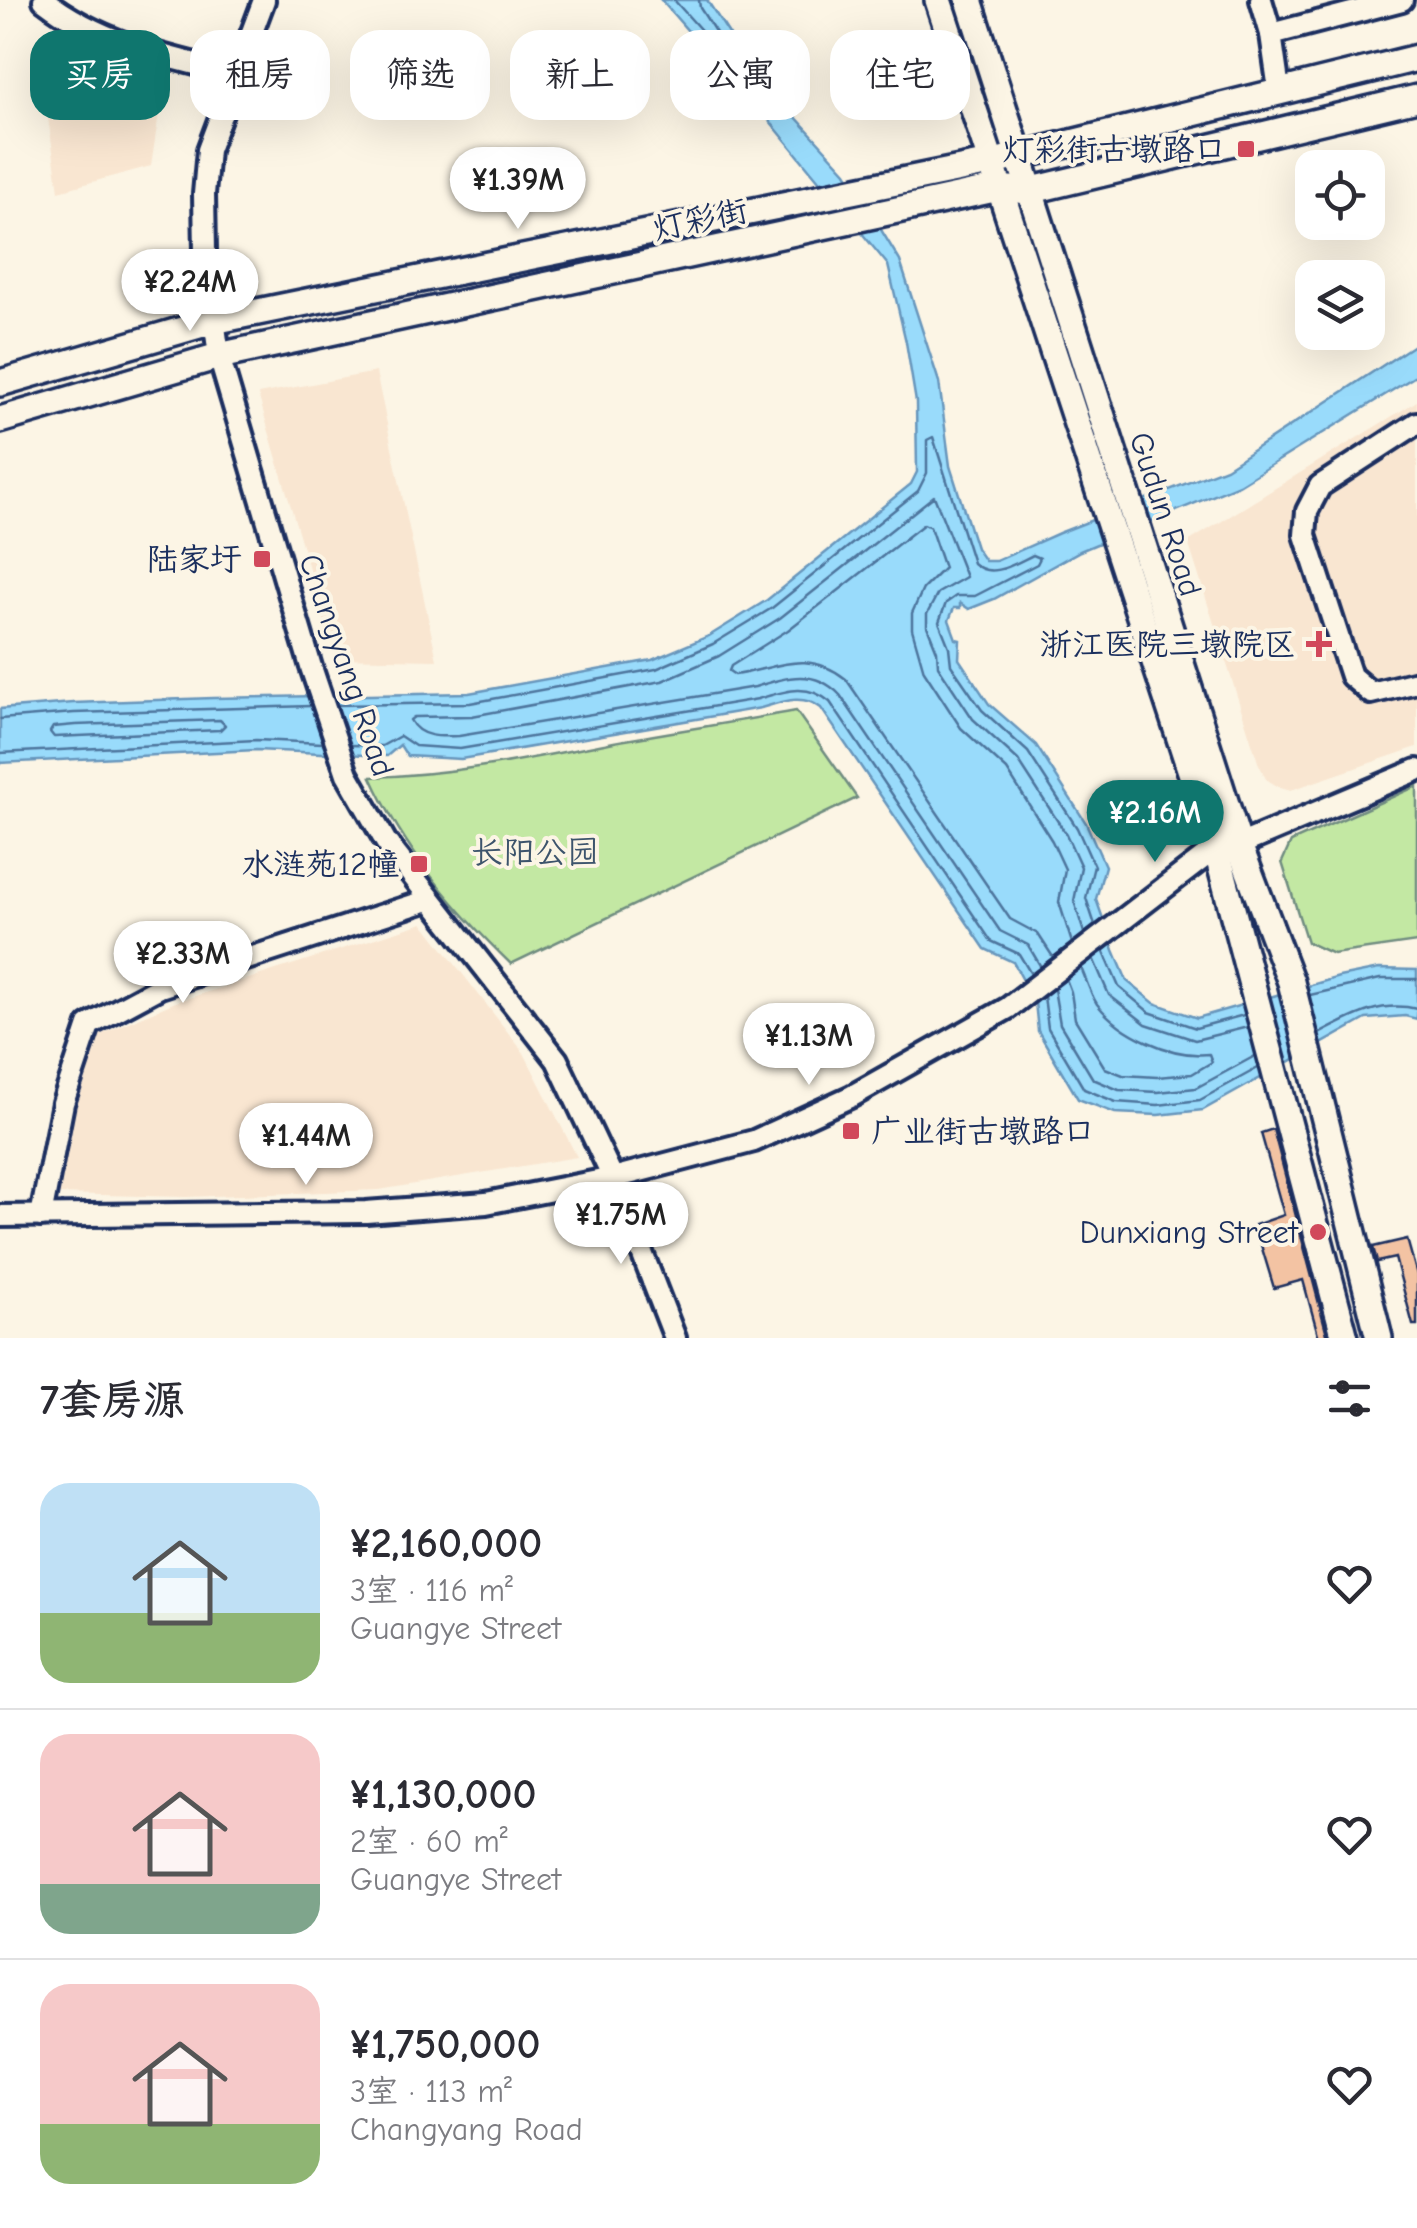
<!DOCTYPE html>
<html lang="zh">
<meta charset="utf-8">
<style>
:root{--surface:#fff;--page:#f7f7f7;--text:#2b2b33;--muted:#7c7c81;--line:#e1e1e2;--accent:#0f766e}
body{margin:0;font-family:"Comic Neue","LXGW WenKai TC",sans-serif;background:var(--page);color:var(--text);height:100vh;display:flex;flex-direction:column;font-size:38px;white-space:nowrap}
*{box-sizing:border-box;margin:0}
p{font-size:32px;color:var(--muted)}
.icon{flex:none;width:55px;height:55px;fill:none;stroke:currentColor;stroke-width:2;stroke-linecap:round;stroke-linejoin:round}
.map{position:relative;height:1338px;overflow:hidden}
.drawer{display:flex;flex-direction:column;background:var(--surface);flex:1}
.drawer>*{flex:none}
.top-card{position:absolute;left:30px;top:30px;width:1358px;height:90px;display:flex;gap:20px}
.buttons{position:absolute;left:1295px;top:150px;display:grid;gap:20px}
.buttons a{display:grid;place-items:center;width:90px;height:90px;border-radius:20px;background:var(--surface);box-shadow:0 10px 40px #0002;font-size:50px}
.price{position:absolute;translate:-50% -85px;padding:0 22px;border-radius:35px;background:#fff;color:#222;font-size:32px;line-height:65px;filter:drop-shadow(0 2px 5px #0008)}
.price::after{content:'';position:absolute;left:50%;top:60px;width:30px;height:22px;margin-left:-15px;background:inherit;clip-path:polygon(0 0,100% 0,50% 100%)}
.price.current{background:var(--accent);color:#fff}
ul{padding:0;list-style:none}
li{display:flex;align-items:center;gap:30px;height:250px;padding:0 40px}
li+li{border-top:2px solid var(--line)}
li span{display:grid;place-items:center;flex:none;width:280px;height:200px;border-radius:30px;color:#555}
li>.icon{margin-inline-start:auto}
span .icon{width:120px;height:120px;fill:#fffc;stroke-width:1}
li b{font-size:42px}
h2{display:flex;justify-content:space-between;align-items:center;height:120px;padding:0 40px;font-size:42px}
.chip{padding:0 35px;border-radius:30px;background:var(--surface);box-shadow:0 10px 40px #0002;font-size:35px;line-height:90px}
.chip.current{background:var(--accent);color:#fff}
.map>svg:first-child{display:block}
</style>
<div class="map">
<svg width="1417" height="1338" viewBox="0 0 1417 1338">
<rect width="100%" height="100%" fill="#fcf5e5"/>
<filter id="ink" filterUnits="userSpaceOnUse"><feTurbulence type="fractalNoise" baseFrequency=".01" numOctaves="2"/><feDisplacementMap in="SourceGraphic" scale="20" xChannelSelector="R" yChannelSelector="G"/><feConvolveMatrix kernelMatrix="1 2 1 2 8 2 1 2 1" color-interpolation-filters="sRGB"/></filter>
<g filter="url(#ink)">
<g fill="#f9e6d1">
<polygon points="167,60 151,166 59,191 43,85"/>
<polygon points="376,372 437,660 335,658 258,394"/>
<polygon points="1417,401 1417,747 1291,790 1277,786 1266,779 1258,762 1188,542"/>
<polygon points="423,923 524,1053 577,1157 379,1190 186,1197 57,1194 67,1122 95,1037 173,1003"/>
</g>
<g fill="#c3e8a3" stroke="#6f8c80" stroke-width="2.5">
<path d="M796,711L857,798L511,964C454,909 404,850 371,777C454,775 533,758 614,742C674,731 735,722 796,711Z"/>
<polygon points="1417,786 1417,942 1333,954 1307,942 1282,862 1291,842"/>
</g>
<path fill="#99dbfb" stroke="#6796bc" stroke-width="2.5" d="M661,0H707L751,68L846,172L900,261L939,382L950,466L976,548L985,561H996L1059,533L1226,468L1417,343V375L1239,485L1080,551L994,599L969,609L960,603V608H954L949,620L956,639L960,640L959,659L989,704L1036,745L1086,823L1105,866L1096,899L1114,950L1127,981L1154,1003L1197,1018L1339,977L1379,969L1417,970V1019L1405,1016L1366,1019L1203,1110L1158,1115L1115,1113L1078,1099L1038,1031L1035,1002L1013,962L985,949L821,708C802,693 782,702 761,708L461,759L407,756L400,745L387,756L256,750L0,763V709L73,703L213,698L469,693L652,660L709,636L767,600L911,484L917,472L916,402L906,342L888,265L723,64L716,63Z"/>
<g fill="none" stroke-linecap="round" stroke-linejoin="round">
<g stroke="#4d749d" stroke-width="2.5">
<polyline points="674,0 708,38 713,39 716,33 700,8 699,0"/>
<path d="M337,705L470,703L656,669L713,644L772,608L918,491L927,473V440L933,437L973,563C991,580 1014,564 1033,555L1040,558L1037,564L975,596H956L946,603L939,622L949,647L951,665L982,710L1028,752L1077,828L1094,866L1086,898L1095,925"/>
<polyline points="0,719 74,713 311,706"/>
<polygon points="220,720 225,725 220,730 54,737 50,732 53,727 75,725"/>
<path d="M350,745L382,746L400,736L415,746L460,749L758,699C785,691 807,682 830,702L991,941L1019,954L1031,974"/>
<polyline points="0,753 256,740 323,743"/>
<polyline points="1103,950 1119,987 1149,1012 1196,1028 1244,1015"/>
<path d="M1053,957L1038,934L1010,919L846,679C807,648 778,668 735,675L729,671L731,666L788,630L924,524L930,527L944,568L923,589L912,613V629L924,671L961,728L1007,770L1052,841L1065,869L1059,902L1072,943"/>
<polyline points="1093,958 1109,995 1146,1024 1195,1040 1248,1027"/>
<path d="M1041,967L1028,945L1000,931L840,695C814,668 787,677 755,687L459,736C440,737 419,738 410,720L414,717L472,716L662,681L719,656L780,618L934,496L966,577L938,593L927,614V626L937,651L938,666L973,719L1018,760L1066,834L1081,867L1074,901L1084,933"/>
<path d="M1066,979L1071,992L1075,1019L1105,1068L1123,1075L1157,1077L1192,1074L1212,1062L1209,1054C1171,1058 1120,1034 1097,1004C1090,993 1086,979 1081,968"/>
<polyline points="1054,989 1060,1024 1093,1079 1119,1090 1158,1092 1196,1088 1255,1056"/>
<polyline points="1310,995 1380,979 1417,979"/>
<polyline points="1044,996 1048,1028 1084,1089 1116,1102 1158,1105 1200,1100 1258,1068"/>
<path d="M1319,1034C1351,1017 1380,1000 1417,1009"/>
</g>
</g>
<g fill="#f3c3a3" stroke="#1b2f5e" stroke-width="2.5">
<polygon points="1273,1129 1328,1338 1319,1338 1303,1280 1274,1288 1255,1225 1284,1215 1261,1133"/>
<polygon points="1407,1239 1417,1275 1417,1325 1413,1325 1395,1258 1377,1262 1373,1247"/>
</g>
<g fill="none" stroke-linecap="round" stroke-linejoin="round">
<defs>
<g id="minor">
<path d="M44,0C101,44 167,57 236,74"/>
<polyline points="264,0 208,150 204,194 205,252 219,356 311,667 347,774 386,842 557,1060 613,1178 675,1338"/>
<polyline points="1261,0 1271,34 1279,90"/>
<polyline points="1271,34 1402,0"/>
<polyline points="1417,423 1320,486 1307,511 1305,535 1351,676 1371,693 1417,682"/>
<polyline points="0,1216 366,1212 486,1203 613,1178 754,1141 852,1096 1008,1008 1216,848 1239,845 1417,770"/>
<polyline points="41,1216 63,1103 89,1025 160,987 429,900"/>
</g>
<g id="major">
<polyline points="938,0 1216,848 1345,1338"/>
<polyline points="969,0 1239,845 1291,982 1379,1338"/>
<polyline points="0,383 213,321 990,163 1417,58"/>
<polyline points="0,420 219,356 999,188 1028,191 1417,98"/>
</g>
</defs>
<use href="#minor" stroke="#1b2f5e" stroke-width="28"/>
<use href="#major" stroke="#1b2f5e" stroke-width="32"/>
<use href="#minor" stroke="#fcf5e5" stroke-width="20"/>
<use href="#major" stroke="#fcf5e5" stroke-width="25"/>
</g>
</g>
<g fill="#d1495b" stroke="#fcf5e5" stroke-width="4">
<rect x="1236" y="139" width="20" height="20" rx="5"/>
<rect x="252" y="549" width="20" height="20" rx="5"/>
<path d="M1314 629h10v10h10v10h-10v10h-10v-10h-10v-10h10z"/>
<rect x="409" y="854" width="20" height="20" rx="5"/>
<rect x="841" y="1121" width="20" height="20" rx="5"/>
<circle cx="1318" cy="1232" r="10"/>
</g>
<g text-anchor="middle" stroke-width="8" stroke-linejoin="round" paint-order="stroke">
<g font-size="32" fill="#1b2f5e" stroke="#fcf5e5" text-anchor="end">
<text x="1226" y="160">灯彩街古墩路口</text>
<text x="242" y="570">陆家圩</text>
<text x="1296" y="655">浙江医院三墩院区</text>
<text x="399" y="875">水涟苑12幢</text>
<text x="871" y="1142" text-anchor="start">广业街古墩路口</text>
<text x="1298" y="1243">Dunxiang Street</text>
</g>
<g font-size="32" fill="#1b2f5e" stroke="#fcf5e5">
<text transform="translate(700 219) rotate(-12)" y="11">灯彩街</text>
<text transform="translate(1166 514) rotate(72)" y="11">Gudun Road</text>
<text transform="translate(347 665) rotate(71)" y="11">Changyang Road</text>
</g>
<g font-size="32" fill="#3d546c" stroke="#fcf5e5">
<text x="535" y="863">长阳公园</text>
</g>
</g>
</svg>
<div class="buttons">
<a><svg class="icon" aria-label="locate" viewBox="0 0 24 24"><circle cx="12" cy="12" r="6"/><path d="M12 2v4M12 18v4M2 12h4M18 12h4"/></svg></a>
<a><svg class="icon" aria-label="layers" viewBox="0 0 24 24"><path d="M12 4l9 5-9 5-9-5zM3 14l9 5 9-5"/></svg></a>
</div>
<b class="price" style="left:518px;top:232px">¥1.39M</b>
<b class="price" style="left:190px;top:334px">¥2.24M</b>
<b class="price current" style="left:1155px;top:865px">¥2.16M</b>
<b class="price" style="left:183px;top:1006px">¥2.33M</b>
<b class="price" style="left:809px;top:1088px">¥1.13M</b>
<b class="price" style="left:306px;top:1188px">¥1.44M</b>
<b class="price" style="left:621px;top:1267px">¥1.75M</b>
<div class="top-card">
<a class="chip current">买房</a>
<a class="chip">租房</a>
<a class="chip">筛选</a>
<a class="chip">新上</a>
<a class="chip">公寓</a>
<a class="chip">住宅</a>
</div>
</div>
<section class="drawer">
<h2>7套房源<svg class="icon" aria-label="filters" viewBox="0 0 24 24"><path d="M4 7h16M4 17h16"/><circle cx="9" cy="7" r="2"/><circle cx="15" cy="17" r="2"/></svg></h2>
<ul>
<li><span style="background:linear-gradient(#bfe0f5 65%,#8fb573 0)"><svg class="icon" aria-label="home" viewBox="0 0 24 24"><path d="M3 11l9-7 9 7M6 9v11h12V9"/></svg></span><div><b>¥2,160,000</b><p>3室 · 116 m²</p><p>Guangye Street</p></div><svg class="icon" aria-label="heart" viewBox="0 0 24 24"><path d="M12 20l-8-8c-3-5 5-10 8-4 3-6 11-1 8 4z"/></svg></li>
<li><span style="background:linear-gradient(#f6c9c9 75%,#7fa58c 0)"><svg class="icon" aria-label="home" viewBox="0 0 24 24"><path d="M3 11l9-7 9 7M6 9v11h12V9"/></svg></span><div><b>¥1,130,000</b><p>2室 · 60 m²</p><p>Guangye Street</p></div><svg class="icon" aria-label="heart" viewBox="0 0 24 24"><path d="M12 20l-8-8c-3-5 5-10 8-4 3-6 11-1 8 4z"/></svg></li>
<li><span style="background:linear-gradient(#f6c9c9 70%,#8fb573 0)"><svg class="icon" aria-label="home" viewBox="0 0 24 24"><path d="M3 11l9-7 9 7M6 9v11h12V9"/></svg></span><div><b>¥1,750,000</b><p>3室 · 113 m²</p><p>Changyang Road</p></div><svg class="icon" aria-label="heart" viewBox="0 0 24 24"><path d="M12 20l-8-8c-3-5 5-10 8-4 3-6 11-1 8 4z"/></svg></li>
</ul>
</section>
